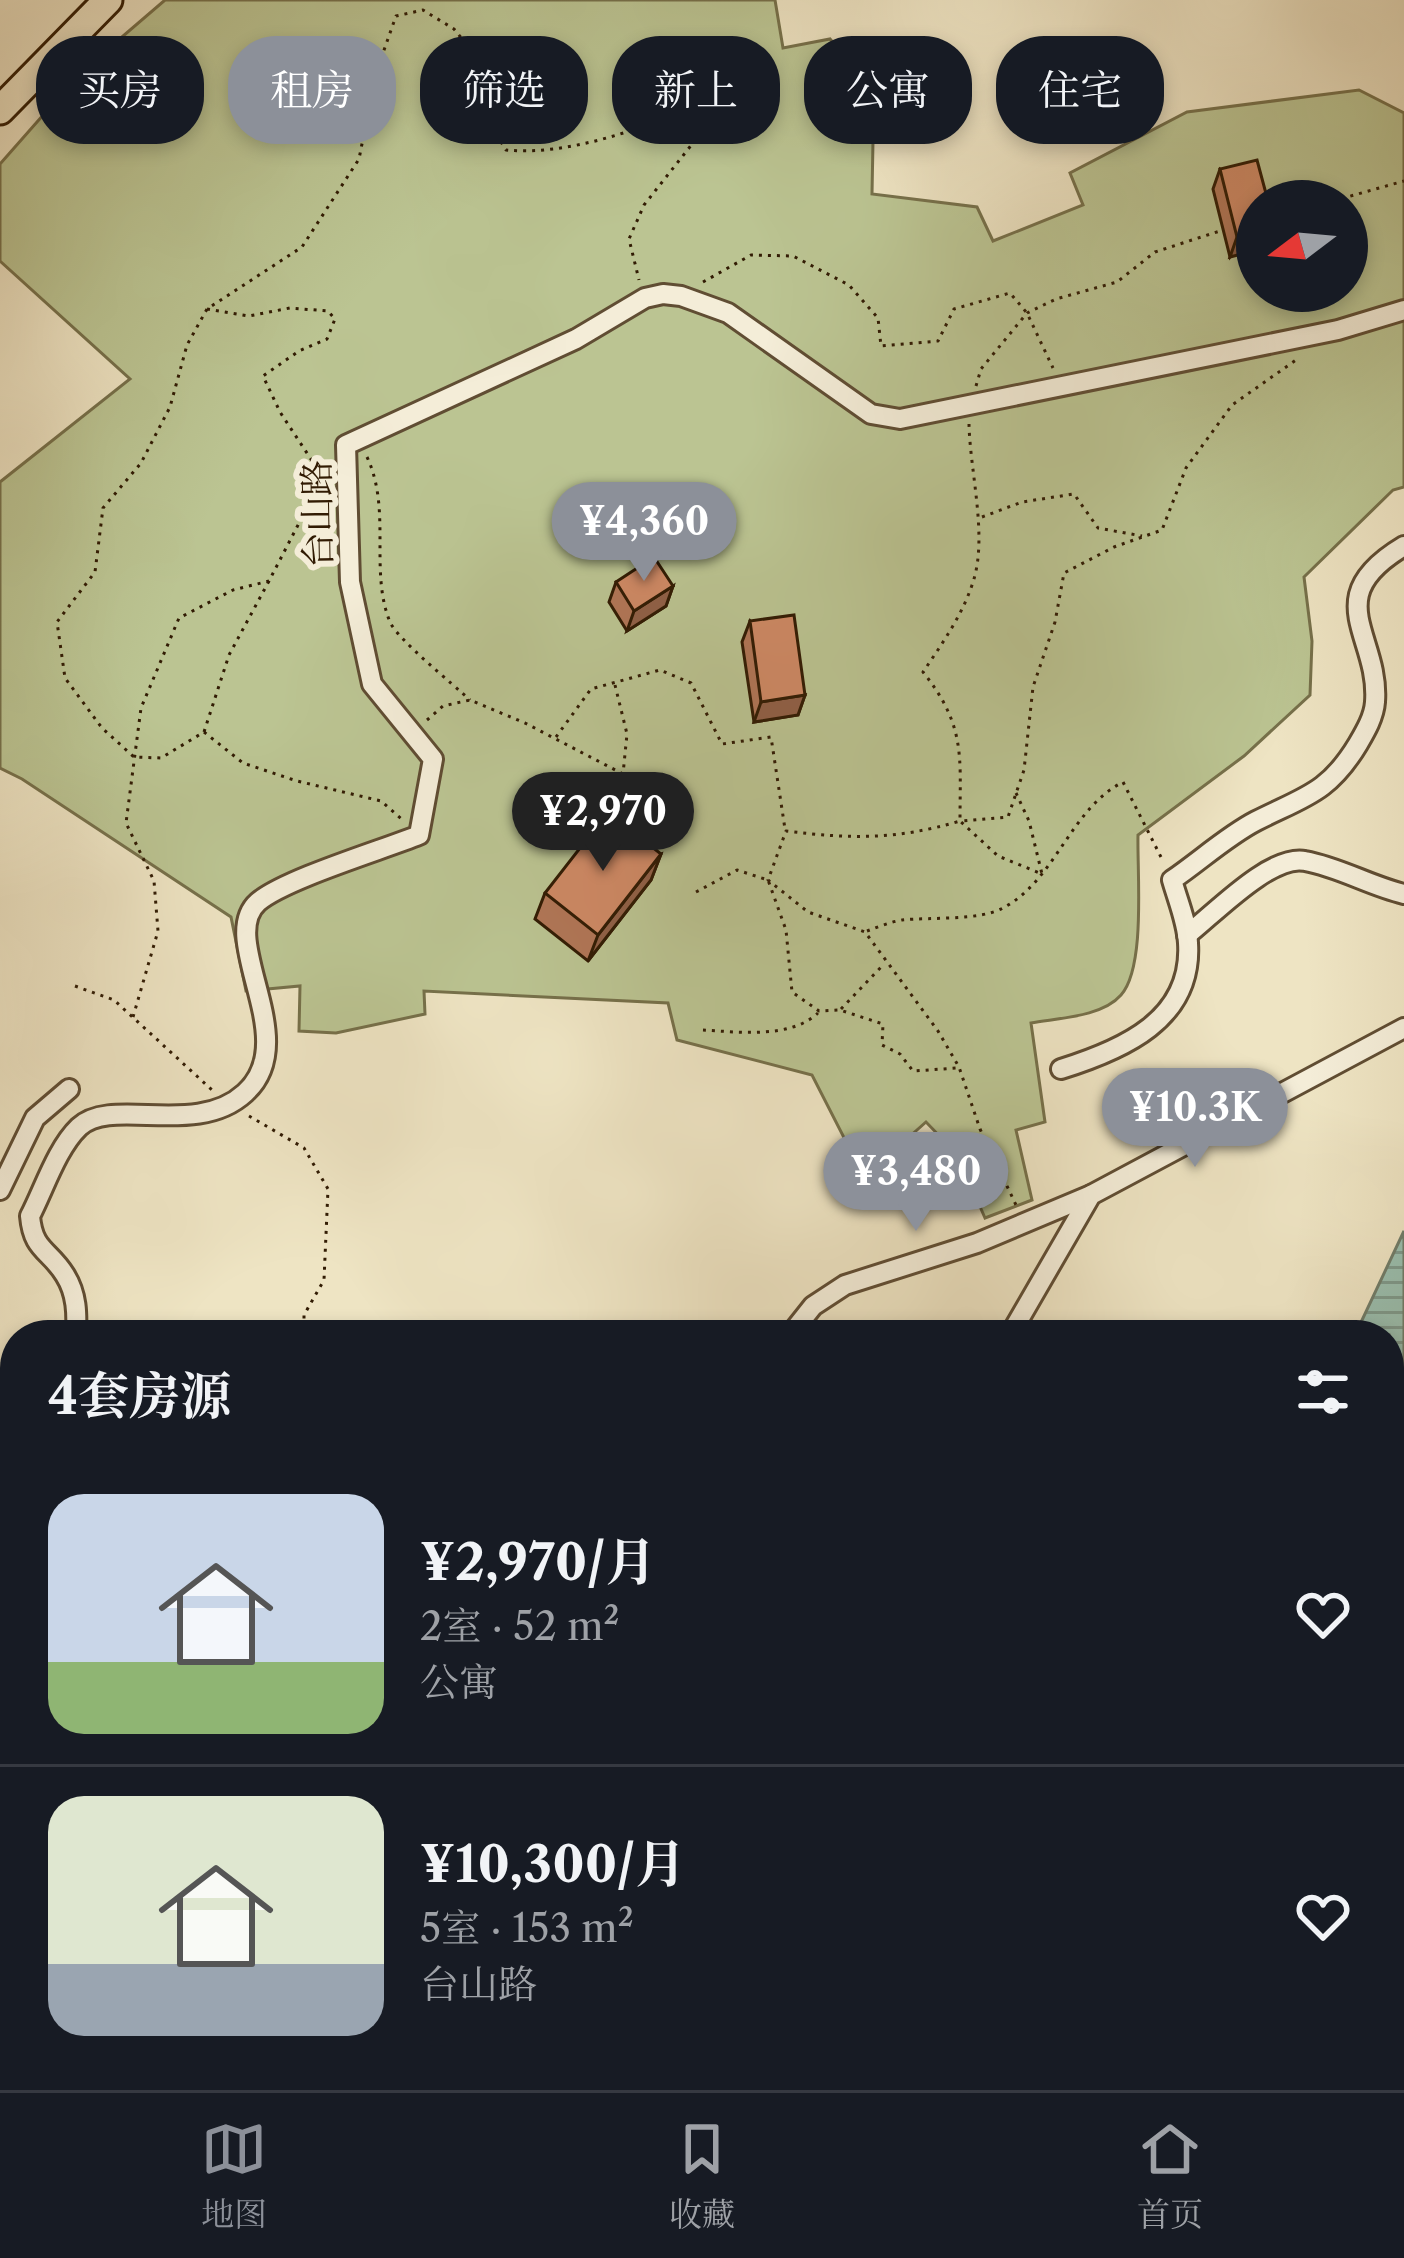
<!DOCTYPE html>
<html lang="zh">
<meta charset="utf-8">
<style>
:root{--surface:#171b24;--page:#20242c;--text:#f1f3f6;--muted:#9ea1a6;--line:#363941;--accent:#8c9099}
body{margin:0;font-family:"Libre Caslon Text","Noto Serif SC",serif;background:var(--page);color:var(--text);height:100vh;display:flex;flex-direction:column;font-size:45px;white-space:nowrap}
*{box-sizing:border-box;margin:0}
p{font-size:39px;color:var(--muted)}
.icon{flex:none;width:66px;height:66px;fill:none;stroke:currentColor;stroke-width:2;stroke-linecap:round;stroke-linejoin:round}
.map{position:relative;flex:1;overflow:hidden}
.drawer{position:absolute;left:0px;top:1320px;width:1404px;height:771px;display:flex;flex-direction:column;background:var(--surface);border-radius:48px 48px 0 0;box-shadow:0 6px 18px #0003}
.drawer>*{flex:none}
.banner{position:absolute;left:36px;top:36px;width:1332px;height:108px;display:flex;gap:24px}
.needle{width:78px;rotate:254deg}
.fabs{position:absolute;left:1236px;top:180px;display:grid;gap:24px}
.fabs a{display:grid;place-items:center;width:132px;height:132px;border-radius:50%;background:var(--surface);box-shadow:0 6px 18px #0003;font-size:60px}
.price{position:absolute;translate:-50% -102px;padding:0 27px;border-radius:42px;background:var(--accent);color:#fff;font-size:39px;line-height:78px;filter:drop-shadow(0 3px 6px #0008)}
.price::after{content:'';position:absolute;left:50%;top:72px;width:36px;height:27px;margin-left:-18px;background:inherit;clip-path:polygon(0 0,100% 0,50% 100%)}
.price.on{background:#222;color:#fff}
ul{padding:0;list-style:none}
li{display:flex;align-items:center;gap:36px;height:300px;padding:0 48px}
li+li{border-top:3px solid var(--line)}
li span{display:grid;place-items:center;flex:none;width:336px;height:240px;border-radius:36px;color:#555}
li>.icon{margin-inline-start:auto}
span .icon{width:144px;height:144px;fill:#fffc;stroke-width:1}
li b{font-size:51px}
h2{display:flex;justify-content:space-between;align-items:center;height:144px;padding:0 48px;font-size:51px}
.chip{padding:0 42px;border-radius:48px;background:var(--surface);box-shadow:0 6px 18px #0003;font-size:42px;line-height:108px}
.chip.on{background:var(--accent);color:#fff}
.tabs{display:flex;justify-content:space-around;align-items:center;height:168px;border-top:3px solid var(--line);background:var(--surface);font-size:33px;color:var(--muted)}
.tabs a{display:grid;justify-items:center;gap:6px}
.tabs .on{color:var(--accent)}
.map>svg:first-child{display:block}
</style>
<div class="map">
<svg width="1404" height="2090" viewBox="0 0 1404 2090">
<defs>
<pattern id="water-rules" width="6" height="5" patternUnits="userSpaceOnUse" patternTransform="scale(3)"><rect width="6" height="5" fill="#9abfaf"/><path d="M0 2.5h6" fill="none" stroke="#7e9a8c"/></pattern>
</defs>
<rect width="100%" height="100%" fill="#eee4c3"/>
<filter id="stains"><feTurbulence type="fractalNoise" baseFrequency=".00167" numOctaves="4"/><feColorMatrix values="0 0 0 0 .2 0 0 0 0 .09 0 0 0 0 .02 0 0 0 .5 -.17"/></filter>
<radialGradient id="worn" r=".72"><stop offset=".6" stop-color="#630" stop-opacity="0"/><stop offset="1" stop-color="#630" stop-opacity=".3"/></radialGradient>
<path fill="#bbc492" stroke="#76704a" stroke-width="3" fill-rule="evenodd" d="M165,0H775L783,48L830,39L853,67L910,109L873,141L872,194L977,207L993,241L1083,205L1070,173L1187,112L1359,90L1404,113V487L1393,490L1304,577L1312,641L1310,695L1244,756L1138,835C1137,873 1146,967 1121,995C1102,1017 1058,1018 1031,1023L1045,1122L1016,1130L1032,1200L985,1218C969,1181 955,1150 926,1122L881,1162L860,1169L812,1075L677,1040L668,1003L424,991L425,1014L336,1033L299,1031L300,986L246,991L231,917L22,779L0,768V482L130,379L0,261V164L81,72ZM1257,201H1347V291H1257Z"/>
<g fill="url(#water-rules)" stroke="#707d6a" stroke-width="3">
<polygon points="1404,1231 1404,1674 1389,1687 1389,1335 1355,1335"/>
<polygon points="219,2076 473,2076 452,2090 216,2090 221,2085"/>
</g>
<g fill="none" stroke-linecap="round" stroke-linejoin="round">
<defs>
<g id="minor">
<path d="M1187,935C1214,914 1271,854 1305,861C1339,867 1370,886 1404,894"/>
<path d="M1061,1069C1122,1050 1193,1020 1188,943C1187,922 1178,901 1172,880C1200,861 1227,836 1256,821C1303,797 1328,794 1358,744C1365,732 1374,717 1375,702C1380,635 1317,598 1404,546"/>
<polyline points="0,1190 35,1118 69,1089"/>
<path d="M76,1335C77,1314 77,1294 65,1275C49,1249 33,1251 30,1216C44,1189 57,1148 79,1127C112,1096 196,1138 245,1093C304,1040 216,939 258,902C285,879 382,850 419,835L433,759L372,684L350,582L346,445L576,339L645,298L663,294L681,296L728,313L871,414L900,419L1338,330L1404,310"/>
<polyline points="790,1335 813,1306 845,1285 977,1243 1091,1195"/>
<polyline points="1010,1335 1091,1195 1404,1028"/>
<polyline points="0,1435 15,1437"/>
<polyline points="0,1891 15,1881"/>
<polyline points="1389,1911 1404,1903"/>
<polyline points="1361,2076 1366,2090"/>
<polyline points="90,2090 102,2076"/>
<polyline points="835,2090 896,2081 981,2076"/>
</g>
<polyline id="major" points="1121,2076 1134,2090"/>
<polyline id="highway" points="0,110 108,0"/>
</defs>
<use href="#minor" stroke="#604d33" stroke-width="24"/>
<use href="#major" stroke="#311b03" stroke-width="30"/>
<use href="#highway" stroke="#311b03" stroke-width="33"/>
<g stroke="#311b03" stroke-width="3" stroke-dasharray="3 6" stroke-linecap="butt">
<polyline points="1333,201 1404,181"/>
<polyline points="703,282 751,255 793,256 849,285 878,318 881,346 938,341 954,309 1010,293 1027,313 1053,368"/>
<polyline points="207,309 249,316 290,308 328,311 335,319 327,339 299,351 263,376 280,412 322,476"/>
<polyline points="976,386 981,369 1027,313 1056,299 1117,282 1155,252 1226,229"/>
<path d="M969,424C970,472 988,537 973,582C963,614 942,644 923,672C966,726 960,756 960,821C896,840 851,839 786,831L768,880L808,912L865,932L938,1031L959,1067L980,1129L1016,1205"/>
<path d="M367,457C392,510 369,571 390,622C398,640 453,684 470,700"/>
<polyline points="982,517 1022,502 1074,494 1098,528 1142,536"/>
<path d="M269,581L229,655L204,732L161,758L134,757L102,728L65,678L57,622L95,572L103,508L141,463L170,407L187,345L207,309L302,247L359,159L376,73L396,16L423,10L454,29L472,51L488,121L506,150C565,156 640,130 694,106L704,129L644,205L629,239L639,280"/>
<polyline points="615,685 627,734 623,774"/>
<polyline points="427,720 443,706 470,700 525,723 623,774 659,817"/>
<polyline points="204,732 243,763 297,781 381,801 405,822"/>
<polyline points="556,737 591,689 660,670 691,683 722,744 771,737 785,829"/>
<polyline points="1016,793 1029,821 1042,874 998,856 960,821 1008,817 1024,770 1033,687 1055,622 1064,573 1114,547 1162,530 1186,468 1232,405 1296,360"/>
<polyline points="696,892 737,870 768,880 786,930 792,992 819,1011 840,1010 883,1024 882,1045 900,1054 913,1071 957,1068"/>
<path d="M867,931C878,927 890,922 902,920C930,917 979,921 1003,908C1056,880 1070,809 1123,782L1163,861"/>
<polyline points="75,986 114,1000 212,1090"/>
<polyline points="841,1009 884,964"/>
<polyline points="133,1017 158,931 154,881 126,823 141,708 179,618 233,590 269,581 326,471"/>
<path d="M703,1030C739,1032 790,1039 818,1013"/>
<polyline points="249,1116 304,1148 328,1189 324,1280 304,1315 304,1335"/>
<polyline points="639,2090 713,2076"/>
</g>
<use href="#minor" stroke="#f4edd8" stroke-width="18"/>
<use href="#major" stroke="#eee4c3" stroke-width="24"/>
<use href="#highway" stroke="#eee4c3" stroke-width="27"/>
</g>
<g fill="#b17657" stroke="#311b03" stroke-width="3">
<polygon points="1220,169 1268,201 1230,257 1213,189"/>
<polygon points="616,582 673,586 666,606 627,631 609,602"/>
<polygon points="750,621 805,695 798,715 754,722 742,642"/>
<polygon points="661,854 651,880 588,961 535,919 545,893"/>
</g>
<g fill="#906047" stroke="#311b03" stroke-width="3">
<polygon points="1257,232 1257,250 1230,257 1237,237"/>
<polygon points="673,586 666,606 627,631 634,611"/>
<polygon points="805,695 798,715 754,722 761,702"/>
<polygon points="661,854 651,880 588,961 598,935"/>
</g>
<g fill="#ce8965" stroke="#311b03" stroke-width="3">
<polygon points="1257,160 1268,201 1257,201 1257,232 1237,237 1220,169"/>
<polygon points="654,557 673,586 634,611 616,582"/>
<polygon points="794,615 805,695 761,702 750,621"/>
<polygon points="608,812 661,854 598,935 545,893"/>
</g>
<g text-anchor="middle" stroke-width="12" stroke-linejoin="round" paint-order="stroke">
<g font-size="36" fill="#311b03" stroke="#f4edd8">
<text transform="translate(317 514) rotate(-91)" y="13">台山路</text>
</g>
</g>
<rect width="100%" height="100%" filter="url(#stains)"/>
<rect width="100%" height="100%" fill="url(#worn)"/>
</svg>
<div class="fabs">
<a><svg class="needle" viewBox="-14 -14 28 28"><path d="M0-13l5 13h-10z" fill="#e53935"/><path d="M0 13l5-13h-10z" fill="#9ea1a6"/></svg></a>
</div>
<b class="price" style="left:644px;top:584px">¥4,360</b>
<b class="price on" style="left:603px;top:874px">¥2,970</b>
<b class="price" style="left:1195px;top:1170px">¥10.3K</b>
<b class="price" style="left:916px;top:1234px">¥3,480</b>
<div class="banner">
<a class="chip">买房</a>
<a class="chip on">租房</a>
<a class="chip">筛选</a>
<a class="chip">新上</a>
<a class="chip">公寓</a>
<a class="chip">住宅</a>
</div>
<section class="drawer">
<h2>4套房源<svg class="icon" aria-label="filters" viewBox="0 0 24 24"><path d="M4 7h16M4 17h16"/><circle cx="9" cy="7" r="2"/><circle cx="15" cy="17" r="2"/></svg></h2>
<ul>
<li><span style="background:linear-gradient(#c9d6e8 70%,#8fb573 0)"><svg class="icon" aria-label="home" viewBox="0 0 24 24"><path d="M3 11l9-7 9 7M6 9v11h12V9"/></svg></span><div><b>¥2,970/月</b><p>2室 · 52 m²</p><p>公寓</p></div><svg class="icon" aria-label="heart" viewBox="0 0 24 24"><path d="M12 20l-8-8c-3-5 5-10 8-4 3-6 11-1 8 4z"/></svg></li>
<li><span style="background:linear-gradient(#dfe7d0 70%,#9aa5b1 0)"><svg class="icon" aria-label="home" viewBox="0 0 24 24"><path d="M3 11l9-7 9 7M6 9v11h12V9"/></svg></span><div><b>¥10,300/月</b><p>5室 · 153 m²</p><p>台山路</p></div><svg class="icon" aria-label="heart" viewBox="0 0 24 24"><path d="M12 20l-8-8c-3-5 5-10 8-4 3-6 11-1 8 4z"/></svg></li>
</ul>
</section>
</div>
<nav class="tabs">
<a class="on"><svg class="icon" aria-label="map" viewBox="0 0 24 24"><path d="M3 6l6-2 6 2 6-2v14l-6 2-6-2-6 2zM9 4v14M15 6v14"/></svg>地图</a>
<a><svg class="icon" aria-label="saved" viewBox="0 0 24 24"><path d="M7 4h10v16l-5-4-5 4z"/></svg>收藏</a>
<a><svg class="icon" aria-label="home" viewBox="0 0 24 24"><path d="M3 11l9-7 9 7M6 9v11h12V9"/></svg>首页</a>
</nav>
